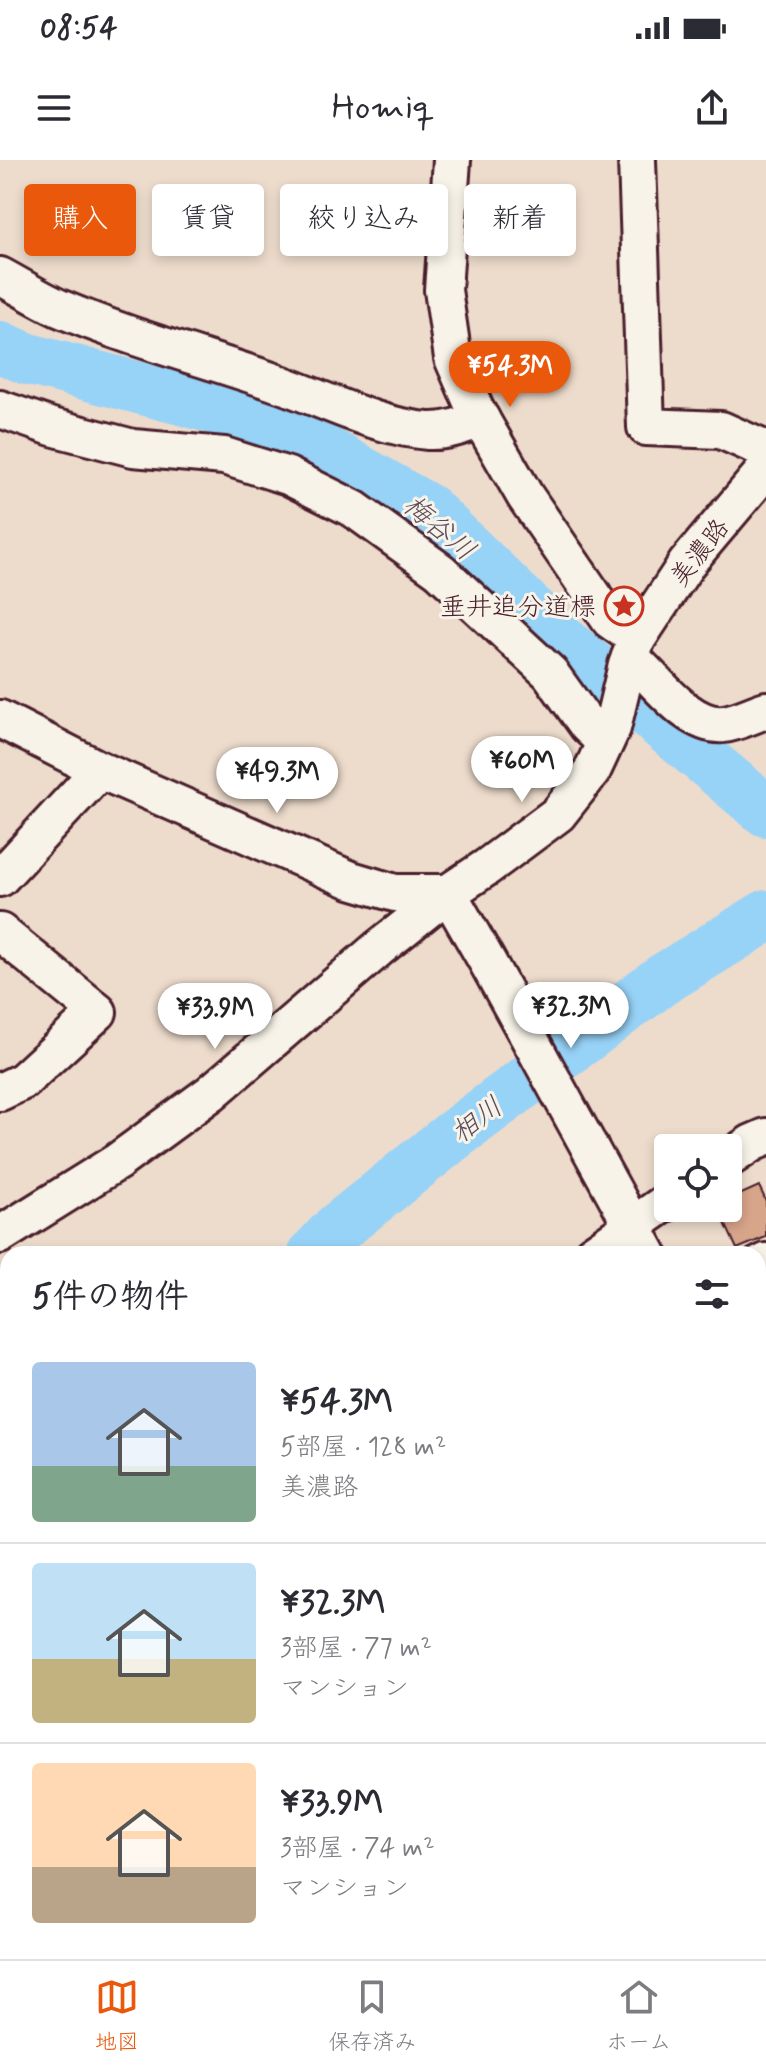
<!DOCTYPE html>
<html lang="ja">
<meta charset="utf-8">
<style>
:root{--surface:#fff;--page:#f7f7f7;--text:#2b2b33;--muted:#7c7c81;--line:#e1e1e2;--accent:#ea580c}
body{margin:0;font-family:Mynerve,"Klee One",sans-serif;background:var(--page);color:var(--text);height:100vh;display:flex;flex-direction:column;font-size:30px;white-space:nowrap}
*{box-sizing:border-box;margin:0}
p{font-size:26px;color:var(--muted)}
.icon{flex:none;width:44px;height:44px;fill:none;stroke:currentColor;stroke-width:2;stroke-linecap:round;stroke-linejoin:round}
.map{position:relative;flex:1;overflow:hidden}
.sheet{position:absolute;left:0px;top:1086px;width:766px;height:714px;display:flex;flex-direction:column;background:var(--surface);border-radius:24px 24px 0 0;box-shadow:0 4px 12px #0003}
.sheet>*{flex:none}
.hud{position:absolute;left:24px;top:24px;width:718px;height:72px;display:flex;gap:16px}
.tools{position:absolute;left:654px;top:974px;display:grid;gap:16px}
.tools a{display:grid;place-items:center;width:88px;height:88px;border-radius:8px;background:var(--surface);box-shadow:0 4px 12px #0003;font-size:40px}
.price{position:absolute;translate:-50% -68px;padding:0 18px;border-radius:28px;background:#fff;color:#222;font-size:26px;line-height:52px;filter:drop-shadow(0 2px 4px #0008)}
.price::after{content:'';position:absolute;left:50%;top:48px;width:24px;height:18px;margin-left:-12px;background:inherit;clip-path:polygon(0 0,100% 0,50% 100%)}
.price.on{background:var(--accent);color:#fff}
ul{padding:0;list-style:none}
li{display:flex;align-items:center;gap:24px;height:200px;padding:0 32px}
li+li{border-top:2px solid var(--line)}
li span{display:grid;place-items:center;flex:none;width:224px;height:160px;border-radius:8px;color:#555}
li>.icon{margin-inline-start:auto}
span .icon{width:96px;height:96px;fill:#fffc;stroke-width:1}
li b{font-size:34px}
h2{display:flex;justify-content:space-between;align-items:center;height:96px;padding:0 32px;font-size:34px}
.pill{padding:0 28px;border-radius:8px;background:var(--surface);box-shadow:0 4px 12px #0003;font-size:28px;line-height:72px}
.pill.on{background:var(--accent);color:#fff}
.status{display:flex;justify-content:space-between;align-items:center;height:56px;padding:0 40px;background:var(--surface);direction:ltr}
.status svg{height:22px;fill:currentColor}
header{display:flex;justify-content:space-between;align-items:center;height:104px;padding:0 32px;background:var(--surface);font-size:36px;font-weight:600}
.tab-bar{display:flex;justify-content:space-around;align-items:center;height:112px;border-top:2px solid var(--line);background:var(--surface);font-size:22px;color:var(--muted)}
.tab-bar a{display:grid;justify-items:center;gap:4px}
.tab-bar .on{color:var(--accent)}
.map>svg:first-child{display:block}
</style>
<div class="status"><b>08:54</b><svg viewBox="0 0 49 12"><path d="M0 12V9h3v3zM5 12V6h3v6zM10 12V3h3v9zM15 12V0h3v12zM26 1h20v11H26zM47 4h2v5h-2z"/></svg></div>
<header><svg class="icon" aria-label="menu" viewBox="0 0 24 24"><path d="M4 6h16M4 12h16M4 18h16"/></svg>Homiq<svg class="icon" aria-label="share" viewBox="0 0 24 24"><path d="M12 15V3M7 8l5-5 5 5M5 13v7h14v-7"/></svg></header>
<div class="map">
<svg width="766" height="1799" viewBox="0 0 766 1799">
<rect width="100%" height="100%" fill="#eddccc"/>
<filter id="ink" filterUnits="userSpaceOnUse"><feTurbulence type="fractalNoise" baseFrequency=".0125" numOctaves="2"/><feDisplacementMap in="SourceGraphic" scale="16" xChannelSelector="R" yChannelSelector="G"/><feConvolveMatrix kernelMatrix="1 2 1 2 8 2 1 2 1" color-interpolation-filters="sRGB"/></filter>
<g filter="url(#ink)">
<polygon fill="#a9da9b" stroke="#7a7c63" stroke-width="2" points="8,1671 8,1780 0,1788 0,1679"/>
<g fill="none" stroke-linecap="round" stroke-linejoin="round">
<g stroke="#97d2f7" stroke-width="52">
<polyline points="0,187 28,199 189,241 288,270 427,349 569,487 766,651"/>
<polyline points="314,1094 338,1068 454,975 662,820 766,756"/>
<polyline points="0,1400 8,1392"/>
</g>
</g>
<g fill="#d7a58a" stroke="#4a1f2b" stroke-width="2">
<polygon points="759,1026 766,1041 766,1077 737,1089 718,1048 728,1048 728,1040"/>
<polygon points="766,1130 766,1165 758,1169 758,1133"/>
<polygon points="766,1172 766,1206 761,1198 758,1199 758,1176"/>
<polygon points="760,1204 766,1215 766,1235 758,1239 758,1206"/>
<polygon points="758,1567 766,1570 766,1598 758,1595"/>
<polygon points="758,1670 766,1674 764,1684 766,1685 766,1698 758,1695"/>
<polygon points="758,1701 766,1705 766,1721 763,1727 758,1725"/>
<polygon points="719,1792 752,1792 766,1799 732,1799"/>
</g>
<g fill="none" stroke-linecap="round" stroke-linejoin="round">
<defs>
<g id="minor">
<polyline points="452,0 443,130 453,198 475,249 525,336 610,460 637,479"/>
<polyline points="637,0 646,267 721,270 766,290"/>
<path d="M0,116C19,126 39,139 59,148C132,179 209,199 283,225C330,242 378,267 428,271C447,272 464,265 481,259"/>
<polyline points="0,249 52,267 133,288 224,296 288,316 354,349 440,411 550,513 588,566 605,582"/>
<path d="M630,497C655,518 688,568 724,564C738,562 753,554 766,550"/>
<polyline points="0,559 100,610 351,720 395,733 448,733"/>
<polyline points="0,718 100,610"/>
<polyline points="448,733 488,803 648,1094"/>
<polyline points="0,772 98,852 23,921 0,932"/>
<polyline points="728,999 752,983 766,977"/>
<polyline points="0,1075 117,1002 211,933 378,789 448,733 487,707 558,654 592,611 612,568 627,505 637,479 687,403 766,309"/>
<polyline points="592,1094 668,1041"/>
<polyline points="758,1106 766,1102"/>
<polyline points="758,1298 766,1311"/>
<polyline points="0,1670 8,1662"/>
<polyline points="679,1792 693,1799"/>
<polyline points="0,1799 8,1791"/>
<polyline points="159,1799 164,1792"/>
</g>
<g id="major">
<polyline points="758,1430 766,1410"/>
<polyline points="604,1799 607,1792"/>
</g>
</defs>
<use href="#minor" stroke="#4a1f2b" stroke-width="42"/>
<use href="#major" stroke="#4a1f2b" stroke-width="50"/>
<use href="#minor" stroke="#f7f3e8" stroke-width="36"/>
<use href="#major" stroke="#fadf96" stroke-width="44"/>
</g>
</g>
<defs>
<symbol id="sight-ring" viewBox="-11 -11 22 22"><circle r="9.5" fill="#f7f3e8" stroke="#c8321e" stroke-width="1.5"/><path d="M0-6L1.8-2.2L6-1.7L2.9 1.2L3.7 5.4L0 3.3L-3.7 5.4L-2.9 1.2L-6-1.7L-1.8-2.2Z" fill="#c8321e"/></symbol>
</defs>
<g fill-rule="evenodd">
<use href="#sight-ring" x="602" y="424" width="44" height="44"/>
</g>
<g text-anchor="middle" stroke-width="6" stroke-linejoin="round" paint-order="stroke">
<g font-size="26" fill="#4a1f2b" stroke="#f7f3e8">
<text transform="translate(699 392) rotate(-52)" y="9">美濃路</text>
</g>
<g font-size="26" fill="#4a1f2b" stroke="#f7f3e8" text-anchor="end">
<text x="596" y="455">垂井追分道標</text>
</g>
<g font-size="28" font-style="italic" fill="#5d4c5e" stroke="#f7f3e8">
<text transform="translate(440 367) rotate(40)" y="10">梅谷川</text>
<text transform="translate(476 959) rotate(-37)" y="10">相川</text>
</g>
</g>
</svg>
<div class="tools">
<a><svg class="icon" aria-label="locate" viewBox="0 0 24 24"><circle cx="12" cy="12" r="6"/><path d="M12 2v4M12 18v4M2 12h4M18 12h4"/></svg></a>
</div>
<b class="price on" style="left:510px;top:249px">¥54.3M</b>
<b class="price" style="left:522px;top:644px">¥60M</b>
<b class="price" style="left:277px;top:655px">¥49.3M</b>
<b class="price" style="left:571px;top:890px">¥32.3M</b>
<b class="price" style="left:215px;top:891px">¥33.9M</b>
<div class="hud">
<a class="pill on">購入</a>
<a class="pill">賃貸</a>
<a class="pill">絞り込み</a>
<a class="pill">新着</a>
</div>
<section class="sheet">
<h2>5件の物件<svg class="icon" aria-label="filters" viewBox="0 0 24 24"><path d="M4 7h16M4 17h16"/><circle cx="9" cy="7" r="2"/><circle cx="15" cy="17" r="2"/></svg></h2>
<ul>
<li><span style="background:linear-gradient(#a9c7e8 65%,#7fa58c 0)"><svg class="icon" aria-label="home" viewBox="0 0 24 24"><path d="M3 11l9-7 9 7M6 9v11h12V9"/></svg></span><div><b>¥54.3M</b><p>5部屋 · 128 m²</p><p>美濃路</p></div></li>
<li><span style="background:linear-gradient(#bfe0f5 60%,#c2b280 0)"><svg class="icon" aria-label="home" viewBox="0 0 24 24"><path d="M3 11l9-7 9 7M6 9v11h12V9"/></svg></span><div><b>¥32.3M</b><p>3部屋 · 77 m²</p><p>マンション</p></div></li>
<li><span style="background:linear-gradient(#ffd9b3 65%,#b9a48a 0)"><svg class="icon" aria-label="home" viewBox="0 0 24 24"><path d="M3 11l9-7 9 7M6 9v11h12V9"/></svg></span><div><b>¥33.9M</b><p>3部屋 · 74 m²</p><p>マンション</p></div></li>
</ul>
</section>
</div>
<nav class="tab-bar">
<a class="on"><svg class="icon" aria-label="map" viewBox="0 0 24 24"><path d="M3 6l6-2 6 2 6-2v14l-6 2-6-2-6 2zM9 4v14M15 6v14"/></svg>地図</a>
<a><svg class="icon" aria-label="saved" viewBox="0 0 24 24"><path d="M7 4h10v16l-5-4-5 4z"/></svg>保存済み</a>
<a><svg class="icon" aria-label="home" viewBox="0 0 24 24"><path d="M3 11l9-7 9 7M6 9v11h12V9"/></svg>ホーム</a>
</nav>
